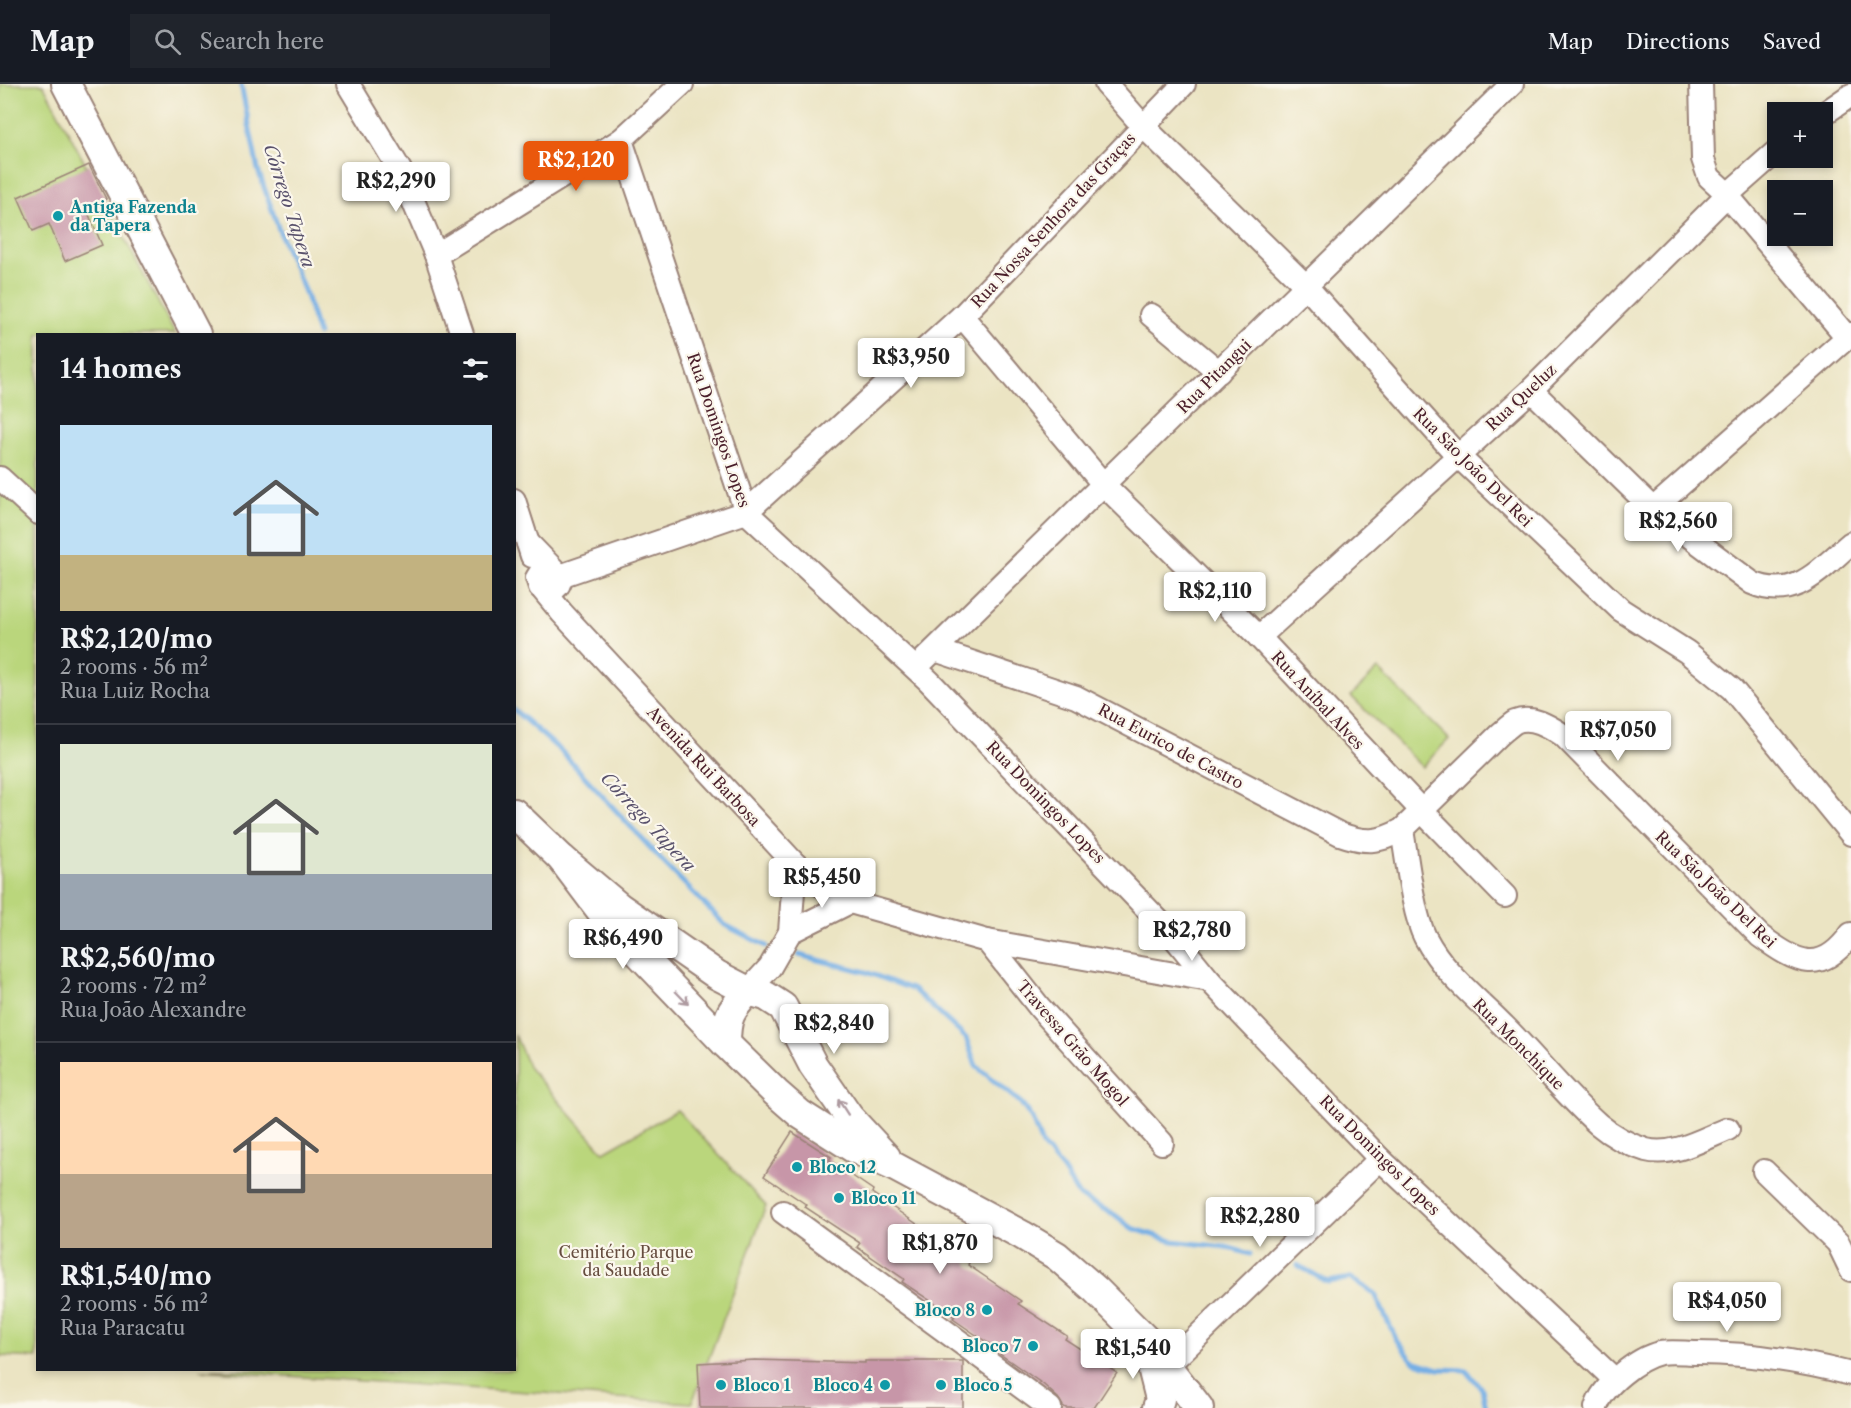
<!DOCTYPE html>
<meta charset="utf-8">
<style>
:root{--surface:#171b24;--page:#20242c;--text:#f1f3f6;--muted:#9ea1a6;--line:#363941;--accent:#ea580c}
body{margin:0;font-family:"Libre Caslon Text",serif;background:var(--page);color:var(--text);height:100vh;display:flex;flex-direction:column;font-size:22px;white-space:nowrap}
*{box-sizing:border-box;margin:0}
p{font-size:20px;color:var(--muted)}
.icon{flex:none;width:33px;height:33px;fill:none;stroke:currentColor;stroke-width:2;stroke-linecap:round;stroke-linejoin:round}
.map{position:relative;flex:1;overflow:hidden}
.side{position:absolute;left:36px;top:249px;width:480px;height:1038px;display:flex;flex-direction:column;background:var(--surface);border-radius:0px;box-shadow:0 3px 9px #0003}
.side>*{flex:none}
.fabs{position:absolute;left:1767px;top:18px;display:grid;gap:12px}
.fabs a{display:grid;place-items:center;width:66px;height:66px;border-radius:0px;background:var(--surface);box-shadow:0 3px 9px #0003;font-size:30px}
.price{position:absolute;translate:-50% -51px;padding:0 14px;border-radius:6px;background:#fff;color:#222;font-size:20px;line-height:39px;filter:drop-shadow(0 2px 3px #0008)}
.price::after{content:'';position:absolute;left:50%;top:36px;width:18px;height:14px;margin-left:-9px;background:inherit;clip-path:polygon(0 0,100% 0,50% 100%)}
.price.selected{background:var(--accent);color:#fff}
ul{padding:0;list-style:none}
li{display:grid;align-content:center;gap:12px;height:318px;padding:0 24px}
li+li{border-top:2px solid var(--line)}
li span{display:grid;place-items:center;height:186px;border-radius:0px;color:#555}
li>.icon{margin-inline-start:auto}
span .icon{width:108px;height:108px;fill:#fffc;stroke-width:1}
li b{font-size:26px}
h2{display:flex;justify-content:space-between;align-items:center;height:72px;padding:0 24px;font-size:26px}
header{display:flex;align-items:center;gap:36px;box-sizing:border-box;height:84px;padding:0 30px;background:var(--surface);border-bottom:2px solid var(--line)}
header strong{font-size:28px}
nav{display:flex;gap:33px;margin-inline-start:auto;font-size:21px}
.search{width:420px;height:54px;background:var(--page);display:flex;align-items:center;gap:15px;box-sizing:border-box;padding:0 21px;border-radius:0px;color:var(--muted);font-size:22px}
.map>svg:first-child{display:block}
</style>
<header>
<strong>Map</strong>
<div class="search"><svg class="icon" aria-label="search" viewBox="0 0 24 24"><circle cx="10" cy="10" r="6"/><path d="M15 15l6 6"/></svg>Search here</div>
<nav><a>Map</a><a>Directions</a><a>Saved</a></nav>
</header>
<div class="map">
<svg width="1851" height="1324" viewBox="0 0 1851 1324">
<rect width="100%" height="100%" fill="#fbf7ec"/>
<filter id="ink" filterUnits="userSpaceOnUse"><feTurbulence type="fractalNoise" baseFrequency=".0167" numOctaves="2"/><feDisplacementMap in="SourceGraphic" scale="12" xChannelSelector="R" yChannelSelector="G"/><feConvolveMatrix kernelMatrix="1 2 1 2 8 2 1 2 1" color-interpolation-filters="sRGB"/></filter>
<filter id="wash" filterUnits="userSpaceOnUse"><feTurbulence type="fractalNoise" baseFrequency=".008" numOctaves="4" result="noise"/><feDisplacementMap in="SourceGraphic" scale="24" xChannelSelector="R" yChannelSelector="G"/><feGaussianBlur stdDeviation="1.35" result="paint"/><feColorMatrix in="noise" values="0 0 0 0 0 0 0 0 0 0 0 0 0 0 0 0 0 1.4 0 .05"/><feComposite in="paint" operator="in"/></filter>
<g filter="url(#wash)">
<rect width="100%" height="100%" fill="#ebe4c3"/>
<g fill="#bad67c" stroke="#827a54" stroke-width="1.5">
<polygon points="0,0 43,0 175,250 38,250 37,1274 0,1272"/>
<polygon points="1378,585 1449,655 1422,683 1351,612"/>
<polygon points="515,951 529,984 604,1068 677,1026 766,1122 692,1319 200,1286 514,1286"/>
</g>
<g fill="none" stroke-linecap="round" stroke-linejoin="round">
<g stroke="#74afe5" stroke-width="5">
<polyline points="241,0 258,86 283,157 305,208 318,250"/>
<polyline points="514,626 561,667 666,781 725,841 766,862"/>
<polyline points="799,871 866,888 914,906 966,954 976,982 1021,1019 1032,1035 1042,1061 1063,1086 1079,1112 1115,1131 1132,1144 1172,1157 1226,1163 1250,1170"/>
<polyline points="1297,1181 1328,1198 1351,1194 1375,1210 1396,1255 1413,1277 1439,1285 1466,1286 1482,1305 1486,1324"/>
</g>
</g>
<g id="blocks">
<g fill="#c796a8">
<polygon points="89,81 106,115 86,124 102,161 65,177 49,140 33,147 18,113"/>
<polygon points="792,1048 831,1073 829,1076 873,1106 872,1109 924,1145 922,1149 969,1179 968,1181 1021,1217 1018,1220 1067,1252 1065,1255 1117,1289 1094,1324 1066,1324 1063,1322 1058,1314 1044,1301 1000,1270 1001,1268 953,1235 955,1233 902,1198 904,1195 857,1163 860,1159 805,1123 807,1121 764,1092"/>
<polygon points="755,1276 865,1279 865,1277 963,1277 963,1324 700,1324 698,1279"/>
</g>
</g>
</g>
<g filter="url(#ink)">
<use href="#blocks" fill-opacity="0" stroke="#9a8277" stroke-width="1.5"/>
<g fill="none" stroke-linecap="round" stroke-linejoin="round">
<defs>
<g id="minor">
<polyline points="348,0 400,86 436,171 462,250"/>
<polyline points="1106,0 1142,41 1305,201 1457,371 1621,526 1687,568 1732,605 1851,750"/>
<polyline points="1701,0 1703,75 1709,93 1722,105 1847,253"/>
<polyline points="1822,31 1851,11"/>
<polyline points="621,56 746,428 929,597 1174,853 1209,896 1380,1075 1614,1295"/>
<polyline points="436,171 621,56 682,0"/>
<polyline points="1151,231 1219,288"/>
<polyline points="962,232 1103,400 1259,553 1422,727 1505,812"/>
<path d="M1531,306L1653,425L1752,499C1795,518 1820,485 1851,459"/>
<polyline points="0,394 38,429"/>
<polyline points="514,416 532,472"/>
<polyline points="1653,425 1851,250"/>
<path d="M528,459L560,492C561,501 556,506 548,507L540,503L537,494L542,486L550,484"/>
<polyline points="560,492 746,428 962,232 1184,0"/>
<polyline points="543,506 562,529 795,780 814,797 850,818 987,857 1209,896"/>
<polyline points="1259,553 1531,306 1727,111 1778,66"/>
<path d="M935,566L1076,613L1340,750C1365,759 1378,759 1402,746L1499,651C1504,647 1510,641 1515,638C1532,631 1549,642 1563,651L1760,852C1796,878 1820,893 1851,850"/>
<polyline points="925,575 1512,0"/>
<path d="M1402,746C1407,774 1413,830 1425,853C1445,891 1477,914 1506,944C1537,975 1565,1011 1598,1040C1611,1051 1629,1061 1646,1066C1673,1073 1703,1055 1728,1045"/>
<polyline points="790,848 850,818"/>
<polyline points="987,857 1040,924 1162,1059"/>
<polyline points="748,907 770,883 790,848 795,780"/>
<polyline points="1764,1087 1838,1159 1851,1186"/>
<polyline points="783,1128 1050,1324"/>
<polyline points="1167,1282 1380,1075"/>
<path d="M1596,1324C1602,1302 1638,1274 1660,1269C1671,1267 1685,1269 1697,1269C1750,1269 1800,1277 1851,1290"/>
</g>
<g id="major">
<polyline points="66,0 196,250"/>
<polyline points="514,729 562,775 619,823 717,891 748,907 766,912 783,923 813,981 849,1033 886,1073"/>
<polyline points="562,775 611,840 726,960 776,1009 800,1030 853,1064 895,1083 1022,1151 1057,1172 1096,1206 1149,1259 1199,1324"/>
<path d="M726,960C726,933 730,927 748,907"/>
<polyline points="1152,1283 1160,1315 1157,1324"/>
</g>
</defs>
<use href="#minor" stroke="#9a8277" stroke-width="26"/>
<use href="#major" stroke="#9a8277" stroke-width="32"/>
<use href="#minor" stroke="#fff" stroke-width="22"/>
<use href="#major" stroke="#fff" stroke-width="28"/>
</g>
<defs><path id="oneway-shaft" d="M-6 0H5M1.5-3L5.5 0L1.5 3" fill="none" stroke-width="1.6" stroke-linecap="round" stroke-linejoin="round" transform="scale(1.5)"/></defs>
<g stroke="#ae9aa0">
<use href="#oneway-shaft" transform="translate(682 914) rotate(46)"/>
<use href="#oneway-shaft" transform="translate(843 1023) rotate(-123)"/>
</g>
</g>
<g fill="#0f9aa8" stroke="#fbf7ec" stroke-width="2">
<circle cx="58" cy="132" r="6"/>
<circle cx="797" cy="1083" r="6"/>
<circle cx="839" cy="1114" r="6"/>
<circle cx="987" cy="1226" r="6"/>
<circle cx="1033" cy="1262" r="6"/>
<circle cx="721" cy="1301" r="6"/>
<circle cx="885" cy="1301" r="6"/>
<circle cx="941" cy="1301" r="6"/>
</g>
<g text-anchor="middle" stroke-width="4.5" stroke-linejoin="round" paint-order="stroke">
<g font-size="16" font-weight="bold" fill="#0d838f" stroke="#fbf7ec" text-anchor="start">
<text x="70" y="129">Antiga Fazenda<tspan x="70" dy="18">da Tapera</tspan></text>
<text x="809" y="1089">Bloco 12</text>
<text x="851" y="1120">Bloco 11</text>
<text x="975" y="1232" text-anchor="end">Bloco 8</text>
<text x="1021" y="1268" text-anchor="end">Bloco 7</text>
<text x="733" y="1307">Bloco 1</text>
<text x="873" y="1307" text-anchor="end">Bloco 4</text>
<text x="953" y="1307">Bloco 5</text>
</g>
<g font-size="16" fill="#4a1f2b" stroke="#fbf7ec">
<text transform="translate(1053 136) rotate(-47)" y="6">Rua Nossa Senhora das Graças</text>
<text transform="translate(1214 292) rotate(-45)" y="6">Rua Pitangui</text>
<text transform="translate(1521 313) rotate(-43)" y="6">Rua Queluz</text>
<text transform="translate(719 346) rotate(71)" y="6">Rua Domingos Lopes</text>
<text transform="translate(1473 383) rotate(45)" y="6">Rua São João Del Rei</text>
<text transform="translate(1318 616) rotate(47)" y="6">Rua Aníbal Alves</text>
<text transform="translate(1171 662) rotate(28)" y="6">Rua Eurico de Castro</text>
<text transform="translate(704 682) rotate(47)" y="6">Avenida Rui Barbosa</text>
<text transform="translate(1046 718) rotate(46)" y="6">Rua Domingos Lopes</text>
<text transform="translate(1716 805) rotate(44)" y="6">Rua São João Del Rei</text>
<text transform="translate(1073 959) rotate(49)" y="6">Travessa Grão Mogol</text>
<text transform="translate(1519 960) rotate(45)" y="6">Rua Monchique</text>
<text transform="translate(1380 1071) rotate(45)" y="6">Rua Domingos Lopes</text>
</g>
<g font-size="16" fill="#664d3f" stroke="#fbf7ec">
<text x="626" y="1174">Cemitério Parque<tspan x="626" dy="18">da Saudade</tspan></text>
</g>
<g font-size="18" font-style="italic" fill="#59516c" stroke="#fbf7ec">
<text transform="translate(289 122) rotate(72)" y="6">Córrego Tapera</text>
<text transform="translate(648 738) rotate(47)" y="6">Córrego Tapera</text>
</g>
</g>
</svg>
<div class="fabs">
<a>+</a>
<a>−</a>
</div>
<b class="price selected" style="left:576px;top:108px">R$2,120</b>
<b class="price" style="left:396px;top:129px">R$2,290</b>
<b class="price" style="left:911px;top:305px">R$3,950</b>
<b class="price" style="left:1678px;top:469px">R$2,560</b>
<b class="price" style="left:1215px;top:539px">R$2,110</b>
<b class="price" style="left:1618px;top:678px">R$7,050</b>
<b class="price" style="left:822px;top:825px">R$5,450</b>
<b class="price" style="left:1192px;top:878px">R$2,780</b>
<b class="price" style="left:623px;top:886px">R$6,490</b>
<b class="price" style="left:834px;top:971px">R$2,840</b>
<b class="price" style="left:1260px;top:1164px">R$2,280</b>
<b class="price" style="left:940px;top:1191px">R$1,870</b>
<b class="price" style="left:1727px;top:1249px">R$4,050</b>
<b class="price" style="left:1133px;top:1296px">R$1,540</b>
<section class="side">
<h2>14 homes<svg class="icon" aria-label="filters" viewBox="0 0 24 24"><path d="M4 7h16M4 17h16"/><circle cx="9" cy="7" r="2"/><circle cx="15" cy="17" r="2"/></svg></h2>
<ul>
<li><span style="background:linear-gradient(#bfe0f5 70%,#c2b280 0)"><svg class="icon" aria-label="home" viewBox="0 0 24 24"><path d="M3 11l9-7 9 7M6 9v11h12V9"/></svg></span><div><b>R$2,120/mo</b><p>2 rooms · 56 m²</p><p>Rua Luiz Rocha</p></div></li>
<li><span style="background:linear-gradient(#dfe7d0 70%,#9aa5b1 0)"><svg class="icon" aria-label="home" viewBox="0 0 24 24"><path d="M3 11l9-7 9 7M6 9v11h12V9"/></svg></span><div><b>R$2,560/mo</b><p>2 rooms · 72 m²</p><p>Rua João Alexandre</p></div></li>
<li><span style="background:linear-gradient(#ffd9b3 60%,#b9a48a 0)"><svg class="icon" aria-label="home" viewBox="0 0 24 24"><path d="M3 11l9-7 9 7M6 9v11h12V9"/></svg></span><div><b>R$1,540/mo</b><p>2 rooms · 56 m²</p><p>Rua Paracatu</p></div></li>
</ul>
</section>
</div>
